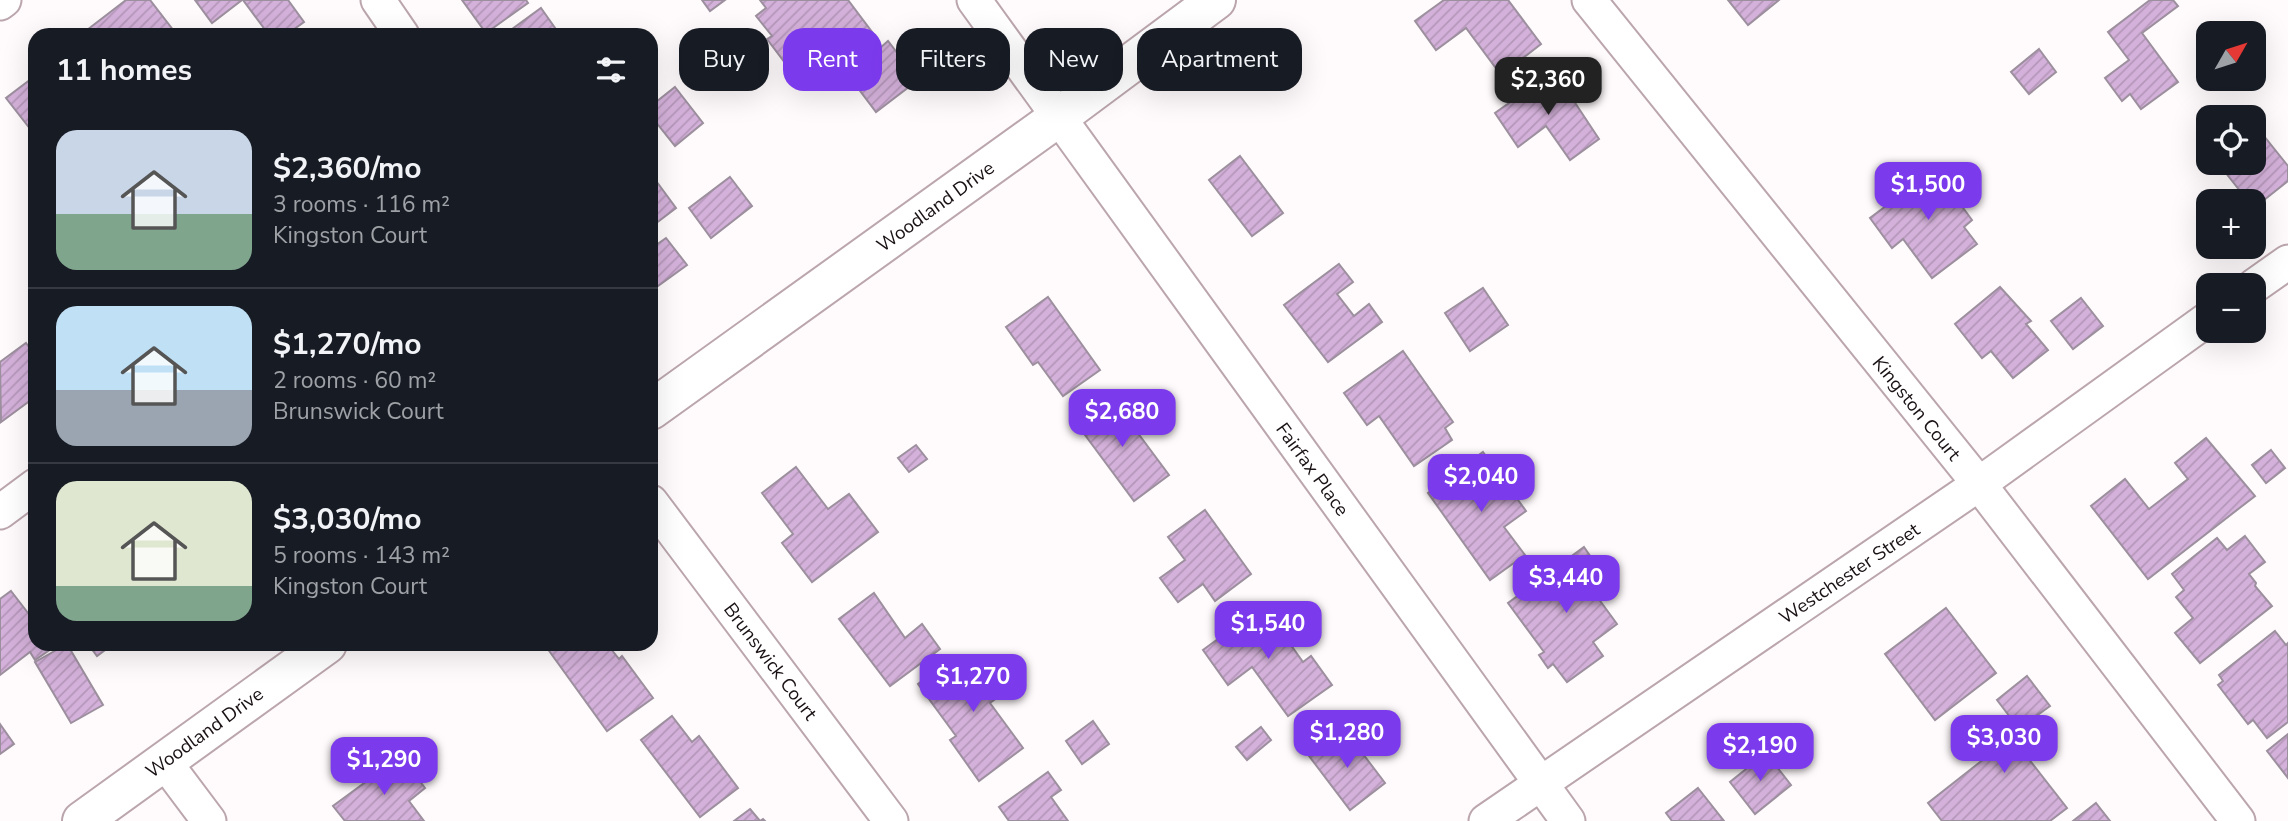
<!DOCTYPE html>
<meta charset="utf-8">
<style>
:root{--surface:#171b24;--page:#20242c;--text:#f1f3f6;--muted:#9ea1a6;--line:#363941;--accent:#7c3aed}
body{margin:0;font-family:"Nunito Sans",sans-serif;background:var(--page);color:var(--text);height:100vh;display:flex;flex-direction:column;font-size:26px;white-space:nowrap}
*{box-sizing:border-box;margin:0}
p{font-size:23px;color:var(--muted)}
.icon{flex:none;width:38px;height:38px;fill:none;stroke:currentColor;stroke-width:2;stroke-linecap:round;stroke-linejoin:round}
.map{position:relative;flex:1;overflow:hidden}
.details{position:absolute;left:28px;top:28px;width:630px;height:623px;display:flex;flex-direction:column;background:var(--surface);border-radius:21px;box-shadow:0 7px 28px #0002}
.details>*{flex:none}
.banner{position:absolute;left:679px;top:28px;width:665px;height:63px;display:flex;gap:14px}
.needle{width:46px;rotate:51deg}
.fabs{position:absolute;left:2196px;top:21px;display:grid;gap:14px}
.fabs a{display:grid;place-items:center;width:70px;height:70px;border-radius:14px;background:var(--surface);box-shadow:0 7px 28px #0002;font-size:35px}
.price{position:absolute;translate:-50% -60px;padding:0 16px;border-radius:14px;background:var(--accent);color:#fff;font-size:23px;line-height:46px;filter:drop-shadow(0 2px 4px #0008)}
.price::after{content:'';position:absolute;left:50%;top:42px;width:21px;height:16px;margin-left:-10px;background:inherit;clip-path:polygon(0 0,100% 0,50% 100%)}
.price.current{background:#222;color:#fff}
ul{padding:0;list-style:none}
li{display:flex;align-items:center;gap:21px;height:175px;padding:0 28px}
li+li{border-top:2px solid var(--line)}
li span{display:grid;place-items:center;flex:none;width:196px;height:140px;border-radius:21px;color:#555}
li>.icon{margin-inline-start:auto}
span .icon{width:84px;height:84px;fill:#fffc;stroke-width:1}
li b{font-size:30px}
h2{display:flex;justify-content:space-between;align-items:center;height:84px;padding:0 28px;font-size:30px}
.chip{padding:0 24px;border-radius:21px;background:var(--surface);box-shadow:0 7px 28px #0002;font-size:24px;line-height:63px}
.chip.current{background:var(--accent);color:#fff}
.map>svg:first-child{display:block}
</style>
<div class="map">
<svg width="2288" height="821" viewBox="0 0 2288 821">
<defs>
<pattern id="building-hatch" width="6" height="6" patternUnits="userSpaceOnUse" patternTransform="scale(1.75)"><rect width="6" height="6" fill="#d4b1da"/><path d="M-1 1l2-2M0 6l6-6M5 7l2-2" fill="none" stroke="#b597ba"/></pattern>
</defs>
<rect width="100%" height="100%" fill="#fffafb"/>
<g fill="url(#building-hatch)" stroke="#9c8f9e" stroke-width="2">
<polygon points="126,0 150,0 177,35 85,35 83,33"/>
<polygon points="195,0 242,0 212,23"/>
<polygon points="243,0 288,0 304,22 286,35 269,35"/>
<polygon points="462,0 526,0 528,3 486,33"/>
<polygon points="702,0 725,0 710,11"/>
<polygon points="760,0 848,0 875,36 872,39 879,49 888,41 918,80 876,112 839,63 804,88 767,39 772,36 756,16 766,8"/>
<polygon points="1444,0 1508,0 1541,44 1501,75 1466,28 1436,50 1415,21"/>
<polygon points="1728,0 1779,0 1748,25"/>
<polygon points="2150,0 2173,0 2178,6 2142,33 2178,82 2141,109 2130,94 2122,101 2105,78 2129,60 2108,32"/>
<polygon points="541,8 560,35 504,35"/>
<polygon points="2039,49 2056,72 2029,94 2011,72"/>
<polygon points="1554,71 1599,139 1570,160 1546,126 1518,147 1495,113"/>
<polygon points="35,76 35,135 6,98"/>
<polygon points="675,87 703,123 675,146 651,116 651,106"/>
<polygon points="2256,126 2288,166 2288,181 2254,208 2254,201 2248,201 2218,163 2254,163 2254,127"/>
<polygon points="1240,156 1283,213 1252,236 1209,180"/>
<polygon points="1941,165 1956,184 1950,190 1972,220 1964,227 1977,244 1932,278 1903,239 1892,248 1870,218"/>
<polygon points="651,174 676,208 651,227"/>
<polygon points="730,177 752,206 711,238 689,208"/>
<polygon points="666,238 687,265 651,291 651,239 656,245"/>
<polygon points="1339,264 1353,282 1337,294 1354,316 1369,304 1382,322 1328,362 1284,305"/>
<polygon points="2000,287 2031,321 2026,324 2048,350 2013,378 1991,351 1982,358 1955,324"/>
<polygon points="1483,288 1508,325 1470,351 1445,313"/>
<polygon points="1048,297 1100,370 1063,396 1038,362 1033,365 1006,327"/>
<polygon points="2081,298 2103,326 2073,349 2051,321"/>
<polygon points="26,343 35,355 35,397 1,422 0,362"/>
<polygon points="1403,351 1453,422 1445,428 1452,440 1414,466 1379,416 1367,425 1344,393"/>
<polygon points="1104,396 1116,413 1120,409 1169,475 1134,501 1085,435 1089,432 1077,416"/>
<polygon points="2206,438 2255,496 2148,579 2091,506 2125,479 2149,509 2188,479 2175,463"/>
<polygon points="916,445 927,459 909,472 898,458"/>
<polygon points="2271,450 2285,468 2266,483 2252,465"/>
<polygon points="1483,452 1526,511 1504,527 1525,555 1490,580 1428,493"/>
<polygon points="796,467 828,509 849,494 878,532 812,582 782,543 793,534 762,493"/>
<polygon points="1205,510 1251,574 1215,601 1203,584 1178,602 1160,578 1185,560 1168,537"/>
<polygon points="2245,536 2265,562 2249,574 2256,583 2255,586 2272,606 2200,663 2175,633 2193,618 2176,597 2184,590 2172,574 2217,538 2227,550"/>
<polygon points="1584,547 1604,576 1590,587 1617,624 1593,642 1603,656 1567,682 1553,664 1548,668 1539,655 1544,652 1508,603"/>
<polygon points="11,591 35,622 35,644 52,644 54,647 35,660 30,652 0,675 0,599"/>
<polygon points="874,593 905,638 922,624 940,649 890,686 839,619"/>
<polygon points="1263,606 1303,662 1311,656 1332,685 1288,716 1252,667 1228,685 1203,650"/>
<polygon points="1946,608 1996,673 1935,720 1885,654"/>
<polygon points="2275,631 2286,645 2288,643 2288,722 2267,738 2253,720 2248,724 2218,685 2223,681 2219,675"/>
<polygon points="67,644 103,705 71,723 35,662"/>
<polygon points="88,644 113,644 97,656"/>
<polygon points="552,644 607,644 619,659 622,656 653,698 607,731 547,648"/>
<polygon points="956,656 968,673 987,658 1010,688 990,703 1023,748 979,781 950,740 956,736 918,684"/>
<polygon points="2027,676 2050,706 2010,735 2067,808 2050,821 1942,821 1928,803 2003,744 1996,734 2013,721 1997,700"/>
<polygon points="672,716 692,742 699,736 738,788 700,817 641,740"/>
<polygon points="1093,721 1109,744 1082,764 1066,741"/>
<polygon points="0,724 14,744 0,754"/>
<polygon points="1261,727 1271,740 1247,760 1236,747"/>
<polygon points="1344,729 1385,783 1350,810 1309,756"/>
<polygon points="2288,734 2288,778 2267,751"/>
<polygon points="1766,753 1791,785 1755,814 1730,782"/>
<polygon points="401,756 425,788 409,801 424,821 345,821 333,806"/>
<polygon points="1048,772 1061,790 1051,797 1068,821 1009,821 999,807"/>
<polygon points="1698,788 1724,821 1672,821 1666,813"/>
<polygon points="2096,803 2110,821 2073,821"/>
<polygon points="750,809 760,821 763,819 765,821 734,821"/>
</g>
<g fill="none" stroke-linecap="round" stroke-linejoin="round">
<defs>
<g id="minor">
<polyline points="378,0 402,35"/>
<polyline points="974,0 1568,821"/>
<polyline points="1589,0 1979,484 2238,821"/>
<polyline points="0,3 4,0"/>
<polyline points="2254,286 2288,262"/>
<polyline points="651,502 891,821"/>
<polyline points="0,512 35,486"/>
<polyline points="164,761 209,821"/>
<polyline points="1486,821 1979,484 2208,319"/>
</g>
<g id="secondary">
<polyline points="651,410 1060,116 1216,0"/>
<polyline points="82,821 327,644"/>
</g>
</defs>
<use href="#minor" stroke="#bba6ad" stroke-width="37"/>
<use href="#secondary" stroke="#bba6ad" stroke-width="42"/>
<use href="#minor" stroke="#fff" stroke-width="33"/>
<use href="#secondary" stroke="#fff" stroke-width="38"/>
</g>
<g text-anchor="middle" stroke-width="5" stroke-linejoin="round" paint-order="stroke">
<g font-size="19" fill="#191114" stroke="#fff">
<text transform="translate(935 206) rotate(-36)" y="7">Woodland Drive</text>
<text transform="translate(1917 408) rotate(51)" y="7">Kingston Court</text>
<text transform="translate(1313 469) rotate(54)" y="7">Fairfax Place</text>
<text transform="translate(1849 573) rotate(-34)" y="7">Westchester Street</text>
<text transform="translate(771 661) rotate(53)" y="7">Brunswick Court</text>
<text transform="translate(204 732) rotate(-36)" y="7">Woodland Drive</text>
</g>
</g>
</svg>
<div class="fabs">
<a><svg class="needle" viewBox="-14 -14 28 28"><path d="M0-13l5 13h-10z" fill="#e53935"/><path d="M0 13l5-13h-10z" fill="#9ea1a6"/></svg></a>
<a><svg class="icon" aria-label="locate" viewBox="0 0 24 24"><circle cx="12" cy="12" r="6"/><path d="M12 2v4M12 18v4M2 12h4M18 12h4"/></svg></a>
<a>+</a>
<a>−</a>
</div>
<b class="price current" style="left:1548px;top:117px">$2,360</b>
<b class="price" style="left:1928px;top:222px">$1,500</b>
<b class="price" style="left:1122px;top:449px">$2,680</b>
<b class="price" style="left:1481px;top:514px">$2,040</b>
<b class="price" style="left:1566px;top:615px">$3,440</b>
<b class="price" style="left:1268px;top:661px">$1,540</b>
<b class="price" style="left:973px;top:714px">$1,270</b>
<b class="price" style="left:1347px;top:770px">$1,280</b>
<b class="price" style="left:2004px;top:775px">$3,030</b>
<b class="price" style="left:1760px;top:783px">$2,190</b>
<b class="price" style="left:384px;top:797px">$1,290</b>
<div class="banner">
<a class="chip">Buy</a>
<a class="chip current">Rent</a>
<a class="chip">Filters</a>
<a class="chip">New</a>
<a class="chip">Apartment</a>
</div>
<section class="details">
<h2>11 homes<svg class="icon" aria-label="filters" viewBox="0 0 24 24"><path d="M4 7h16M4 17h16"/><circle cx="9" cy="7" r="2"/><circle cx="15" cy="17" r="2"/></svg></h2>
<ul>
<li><span style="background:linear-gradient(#c9d6e8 60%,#7fa58c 0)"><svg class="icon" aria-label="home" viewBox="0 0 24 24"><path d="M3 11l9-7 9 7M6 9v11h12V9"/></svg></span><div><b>$2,360/mo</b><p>3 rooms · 116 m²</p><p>Kingston Court</p></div></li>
<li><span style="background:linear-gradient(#bfe0f5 60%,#9aa5b1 0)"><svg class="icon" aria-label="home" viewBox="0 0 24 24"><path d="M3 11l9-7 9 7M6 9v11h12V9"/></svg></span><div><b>$1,270/mo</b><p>2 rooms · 60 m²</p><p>Brunswick Court</p></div></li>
<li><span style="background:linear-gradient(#dfe7d0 75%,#7fa58c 0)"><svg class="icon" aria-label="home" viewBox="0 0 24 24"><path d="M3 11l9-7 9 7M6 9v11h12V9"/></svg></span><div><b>$3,030/mo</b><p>5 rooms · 143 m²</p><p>Kingston Court</p></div></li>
</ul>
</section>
</div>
